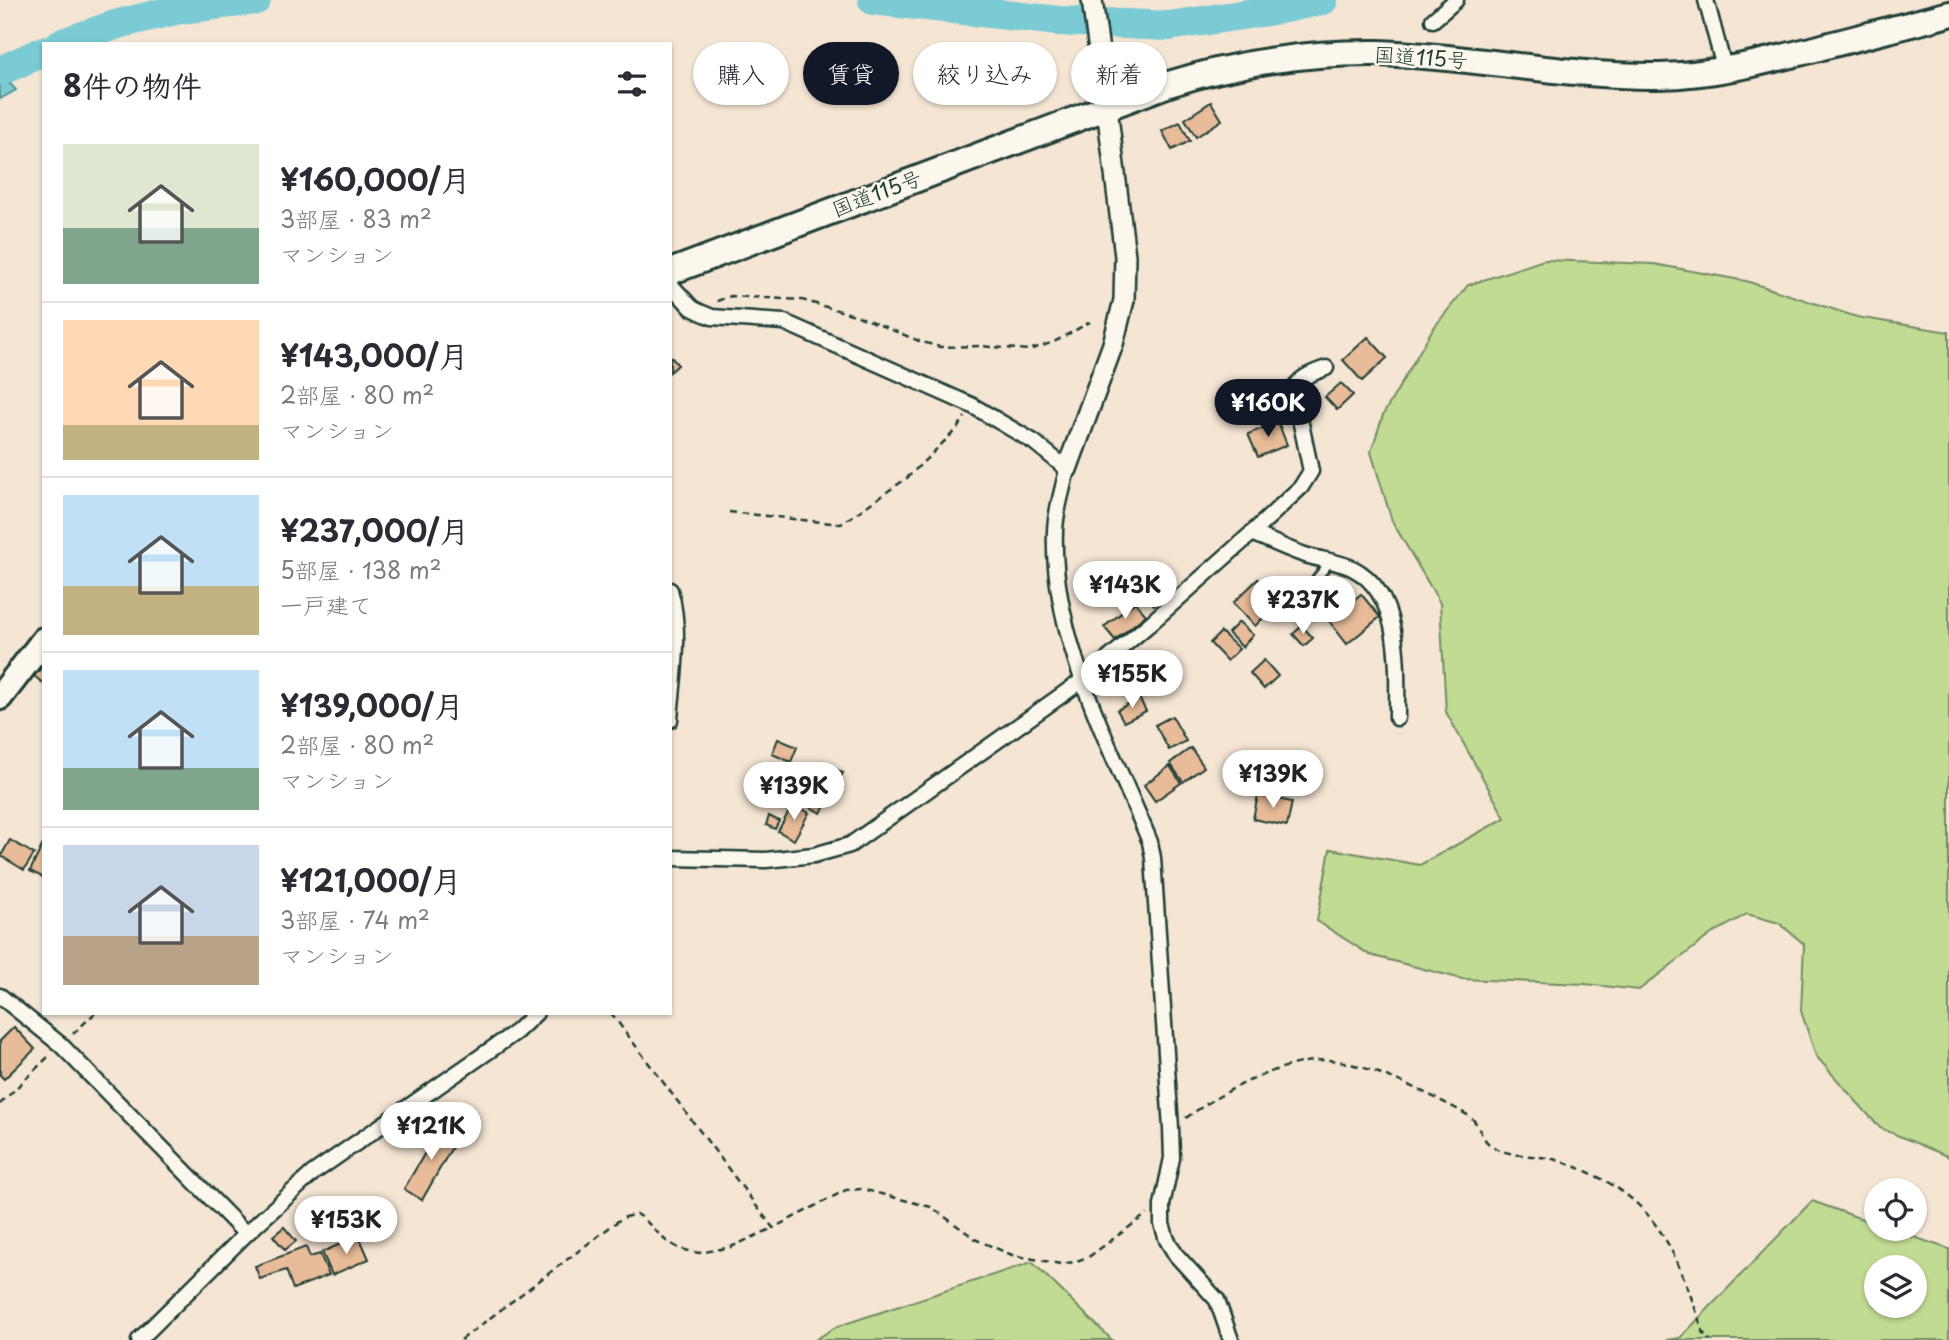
<!DOCTYPE html>
<html lang="ja">
<meta charset="utf-8">
<style>
:root{--surface:#fff;--page:#f2f2f3;--text:#2b2b33;--muted:#7c7c81;--line:#e1e1e2;--accent:#111827}
body{margin:0;font-family:"Playpen Sans","Klee One",sans-serif;background:var(--page);color:var(--text);height:100vh;display:flex;flex-direction:column;font-size:26px;white-space:nowrap}
*{box-sizing:border-box;margin:0}
p{font-size:23px;color:var(--muted)}
.icon{flex:none;width:38px;height:38px;fill:none;stroke:currentColor;stroke-width:2;stroke-linecap:round;stroke-linejoin:round}
.map{position:relative;flex:1;overflow:hidden}
.panel{position:absolute;left:42px;top:42px;width:630px;height:973px;display:flex;flex-direction:column;background:var(--surface);border-radius:0px;box-shadow:0 2px 5px #0004}
.panel>*{flex:none}
.top-card{position:absolute;left:693px;top:42px;width:665px;height:63px;display:flex;gap:14px}
.fabs{position:absolute;left:1864px;top:1178px;display:grid;gap:14px}
.fabs a{display:grid;place-items:center;width:63px;height:63px;border-radius:50%;background:var(--surface);box-shadow:0 2px 5px #0004;font-size:35px}
.price{position:absolute;translate:-50% -60px;padding:0 16px;border-radius:24px;background:#fff;color:#222;font-size:23px;line-height:46px;filter:drop-shadow(0 2px 4px #0008)}
.price::after{content:'';position:absolute;left:50%;top:42px;width:21px;height:16px;margin-left:-10px;background:inherit;clip-path:polygon(0 0,100% 0,50% 100%)}
.price.on{background:var(--accent);color:#fff}
ul{padding:0;list-style:none}
li{display:flex;align-items:center;gap:21px;height:175px;padding:0 21px}
li+li{border-top:2px solid var(--line)}
li span{display:grid;place-items:center;flex:none;width:196px;height:140px;border-radius:0px;color:#555}
li>.icon{margin-inline-start:auto}
span .icon{width:84px;height:84px;fill:#fffc;stroke-width:1}
li b{font-size:30px}
h2{display:flex;justify-content:space-between;align-items:center;height:84px;padding:0 21px;font-size:30px}
.pill{padding:0 24px;border-radius:32px;background:var(--surface);box-shadow:0 2px 5px #0004;font-size:24px;line-height:63px}
.pill.on{background:var(--accent);color:#fff}
.map>svg:first-child{display:block}
</style>
<div class="map">
<svg width="1949" height="1340" viewBox="0 0 1949 1340">
<rect width="100%" height="100%" fill="#f5e5d3"/>
<filter id="ink" filterUnits="userSpaceOnUse"><feTurbulence type="fractalNoise" baseFrequency=".0143" numOctaves="2"/><feDisplacementMap in="SourceGraphic" scale="14" xChannelSelector="R" yChannelSelector="G"/><feConvolveMatrix kernelMatrix="1 2 1 2 8 2 1 2 1" color-interpolation-filters="sRGB"/></filter>
<g filter="url(#ink)">
<g fill="#c1db92" stroke="#708c63" stroke-width="2" fill-rule="evenodd">
<polygon points="1544,260 1654,264 1746,281 1857,317 1949,332 1949,1157 1880,1128 1816,1056 1801,1011 1804,944 1779,923 1747,914 1710,935 1639,990 1585,984 1462,979 1370,955 1317,921 1330,849 1420,865 1505,818 1446,712 1440,603 1392,521 1371,452 1383,415 1432,330 1468,285"/>
<path d="M1812,1201L1876,1224V1228L1890,1229L1949,1249V1340H1667L1680,1338ZM1914,1267V1306H1876V1267Z"/>
<polygon points="1032,1262 1112,1340 815,1340 836,1327"/>
</g>
<polygon fill="#7acbd3" stroke="#569293" stroke-width="2" points="0,73 16,90 0,99"/>
<g fill="none" stroke-linecap="round" stroke-linejoin="round">
<g stroke="#7acbd3" stroke-width="30">
<polyline points="873,0 1059,21 1169,26 1274,10 1323,0"/>
<polyline points="60,44 118,24 180,9 256,0"/>
<polyline points="0,71 44,51"/>
</g>
</g>
<g fill="#e8bc98" stroke="#1f3d34" stroke-width="2">
<polygon points="1211,102 1222,120 1196,137 1185,119"/>
<polygon points="1180,122 1190,141 1172,150 1162,131"/>
<polygon points="1368,337 1387,358 1362,381 1343,360"/>
<polygon points="670,356 678,365 670,372"/>
<polygon points="1341,383 1353,395 1337,410 1325,397"/>
<polygon points="1278,422 1287,445 1258,457 1248,434"/>
<polygon points="1258,579 1280,601 1255,626 1233,603"/>
<polygon points="1160,580 1170,592 1154,605 1144,593"/>
<polygon points="1361,594 1380,617 1347,644 1329,621"/>
<polygon points="1135,602 1146,615 1115,640 1104,627"/>
<polygon points="1239,622 1253,635 1242,647 1228,633"/>
<polygon points="1302,626 1313,638 1304,646 1293,634"/>
<polygon points="1221,632 1239,649 1227,661 1210,643"/>
<polygon points="1264,660 1278,676 1264,689 1250,673"/>
<polygon points="44,665 44,684 34,676"/>
<polygon points="1139,698 1146,711 1124,722 1117,710"/>
<polygon points="1172,716 1186,741 1169,750 1155,725"/>
<polygon points="778,739 797,747 791,762 772,754"/>
<polygon points="1191,748 1204,767 1183,782 1170,763"/>
<polygon points="820,761 843,773 821,813 798,801"/>
<polygon points="1170,766 1181,783 1155,801 1144,785"/>
<polygon points="1258,795 1292,802 1287,826 1253,819"/>
<polygon points="793,804 809,813 794,840 778,831"/>
<polygon points="769,816 779,821 775,829 766,825"/>
<polygon points="10,840 34,854 24,870 1,856"/>
<polygon points="43,844 44,844 44,878 30,871"/>
<polygon points="14,1027 35,1049 4,1079 0,1075 0,1041"/>
<polygon points="441,1125 459,1135 422,1200 404,1189"/>
<polygon points="284,1227 296,1241 285,1250 273,1236"/>
<polygon points="359,1236 369,1259 332,1275 322,1252"/>
<polygon points="306,1247 310,1257 320,1254 329,1275 293,1289 286,1270 260,1279 255,1266"/>
</g>
<g fill="none" stroke-linecap="round" stroke-linejoin="round">
<defs>
<polyline id="lane" points="1293,607 1330,562"/>
<g id="street">
<polyline points="1706,0 1725,71"/>
<polyline points="1433,20 1456,0"/>
<path d="M670,284L692,308L700,312L712,317L784,322L973,406L1034,442L1067,469C1063,490 1055,512 1055,532C1051,637 1111,747 1150,842L1153,858L1171,1128L1172,1158L1162,1205V1224L1167,1240L1176,1255L1217,1300L1231,1340"/>
<path d="M1252,533L1301,487L1311,471L1294,391C1298,377 1313,373 1326,368"/>
<path d="M670,590C682,632 673,677 670,720"/>
<path d="M670,858L766,860L814,855L850,845L1083,680L1153,621L1252,533C1268,540 1285,548 1302,554C1319,560 1339,561 1354,569C1403,595 1397,671 1397,718"/>
<polyline points="0,996 61,1045 246,1234"/>
<polyline points="139,1340 246,1234 313,1173 516,1032 536,1013"/>
</g>
<polyline id="secondary" points="1067,469 1113,344 1124,300 1125,256 1107,108 1092,0"/>
<g id="highway">
<path d="M670,272L1169,84C1235,63 1309,52 1378,53C1472,56 1565,77 1659,76C1713,75 1764,62 1815,49C1860,37 1905,26 1949,14"/>
<polyline points="0,697 44,640"/>
</g>
</defs>
<use href="#lane" stroke="#1f3d34" stroke-width="12"/>
<use href="#street" stroke="#1f3d34" stroke-width="19"/>
<use href="#secondary" stroke="#1f3d34" stroke-width="24"/>
<use href="#highway" stroke="#1f3d34" stroke-width="30"/>
<g stroke="#1f3d34" stroke-width="2.5" stroke-dasharray="7 5" stroke-linecap="butt">
<polyline points="717,301 731,296 802,300 858,316 919,341 940,347 980,346 1029,350 1054,342 1090,322"/>
<polyline points="729,512 841,524 907,478 957,429 965,417"/>
<polyline points="611,1013 773,1228 846,1190 862,1189 931,1207 977,1240 1012,1255 1061,1264 1074,1262 1090,1256 1147,1214"/>
<polyline points="73,1034 95,1013"/>
<polyline points="0,1104 50,1055"/>
<path d="M1186,1118C1221,1092 1282,1060 1326,1060C1361,1060 1439,1098 1469,1116C1481,1124 1479,1140 1495,1148C1515,1158 1542,1154 1563,1162C1657,1195 1674,1246 1704,1334L1710,1340"/>
<polyline points="461,1340 622,1218 636,1214 642,1217 665,1240 680,1249 699,1253 731,1247 773,1228"/>
</g>
<use href="#lane" stroke="#fbf7ec" stroke-width="7"/>
<use href="#street" stroke="#fbf7ec" stroke-width="14"/>
<use href="#secondary" stroke="#fbf7ec" stroke-width="19"/>
<use href="#highway" stroke="#fbf7ec" stroke-width="24"/>
</g>
</g>
<g text-anchor="middle" stroke-width="5" stroke-linejoin="round" paint-order="stroke">
<g font-size="21" fill="#1f3d34" stroke="#fbf7ec">
<text transform="translate(1421 58) rotate(4)" y="7">国道115号</text>
<text transform="translate(877 194) rotate(-21)" y="7">国道115号</text>
</g>
</g>
</svg>
<div class="fabs">
<a><svg class="icon" aria-label="locate" viewBox="0 0 24 24"><circle cx="12" cy="12" r="6"/><path d="M12 2v4M12 18v4M2 12h4M18 12h4"/></svg></a>
<a><svg class="icon" aria-label="layers" viewBox="0 0 24 24"><path d="M12 4l9 5-9 5-9-5zM3 14l9 5 9-5"/></svg></a>
</div>
<b class="price on" style="left:1268px;top:439px">¥160K</b>
<b class="price" style="left:1125px;top:621px">¥143K</b>
<b class="price" style="left:1303px;top:636px">¥237K</b>
<b class="price" style="left:1132px;top:710px">¥155K</b>
<b class="price" style="left:1273px;top:810px">¥139K</b>
<b class="price" style="left:794px;top:822px">¥139K</b>
<b class="price" style="left:431px;top:1162px">¥121K</b>
<b class="price" style="left:346px;top:1256px">¥153K</b>
<div class="top-card">
<a class="pill">購入</a>
<a class="pill on">賃貸</a>
<a class="pill">絞り込み</a>
<a class="pill">新着</a>
</div>
<section class="panel">
<h2>8件の物件<svg class="icon" aria-label="filters" viewBox="0 0 24 24"><path d="M4 7h16M4 17h16"/><circle cx="9" cy="7" r="2"/><circle cx="15" cy="17" r="2"/></svg></h2>
<ul>
<li><span style="background:linear-gradient(#dfe7d0 60%,#7fa58c 0)"><svg class="icon" aria-label="home" viewBox="0 0 24 24"><path d="M3 11l9-7 9 7M6 9v11h12V9"/></svg></span><div><b>¥160,000/月</b><p>3部屋 · 83 m²</p><p>マンション</p></div></li>
<li><span style="background:linear-gradient(#ffd9b3 75%,#c2b280 0)"><svg class="icon" aria-label="home" viewBox="0 0 24 24"><path d="M3 11l9-7 9 7M6 9v11h12V9"/></svg></span><div><b>¥143,000/月</b><p>2部屋 · 80 m²</p><p>マンション</p></div></li>
<li><span style="background:linear-gradient(#bfe0f5 65%,#c2b280 0)"><svg class="icon" aria-label="home" viewBox="0 0 24 24"><path d="M3 11l9-7 9 7M6 9v11h12V9"/></svg></span><div><b>¥237,000/月</b><p>5部屋 · 138 m²</p><p>一戸建て</p></div></li>
<li><span style="background:linear-gradient(#bfe0f5 70%,#7fa58c 0)"><svg class="icon" aria-label="home" viewBox="0 0 24 24"><path d="M3 11l9-7 9 7M6 9v11h12V9"/></svg></span><div><b>¥139,000/月</b><p>2部屋 · 80 m²</p><p>マンション</p></div></li>
<li><span style="background:linear-gradient(#c9d6e8 65%,#b9a48a 0)"><svg class="icon" aria-label="home" viewBox="0 0 24 24"><path d="M3 11l9-7 9 7M6 9v11h12V9"/></svg></span><div><b>¥121,000/月</b><p>3部屋 · 74 m²</p><p>マンション</p></div></li>
</ul>
</section>
</div>
